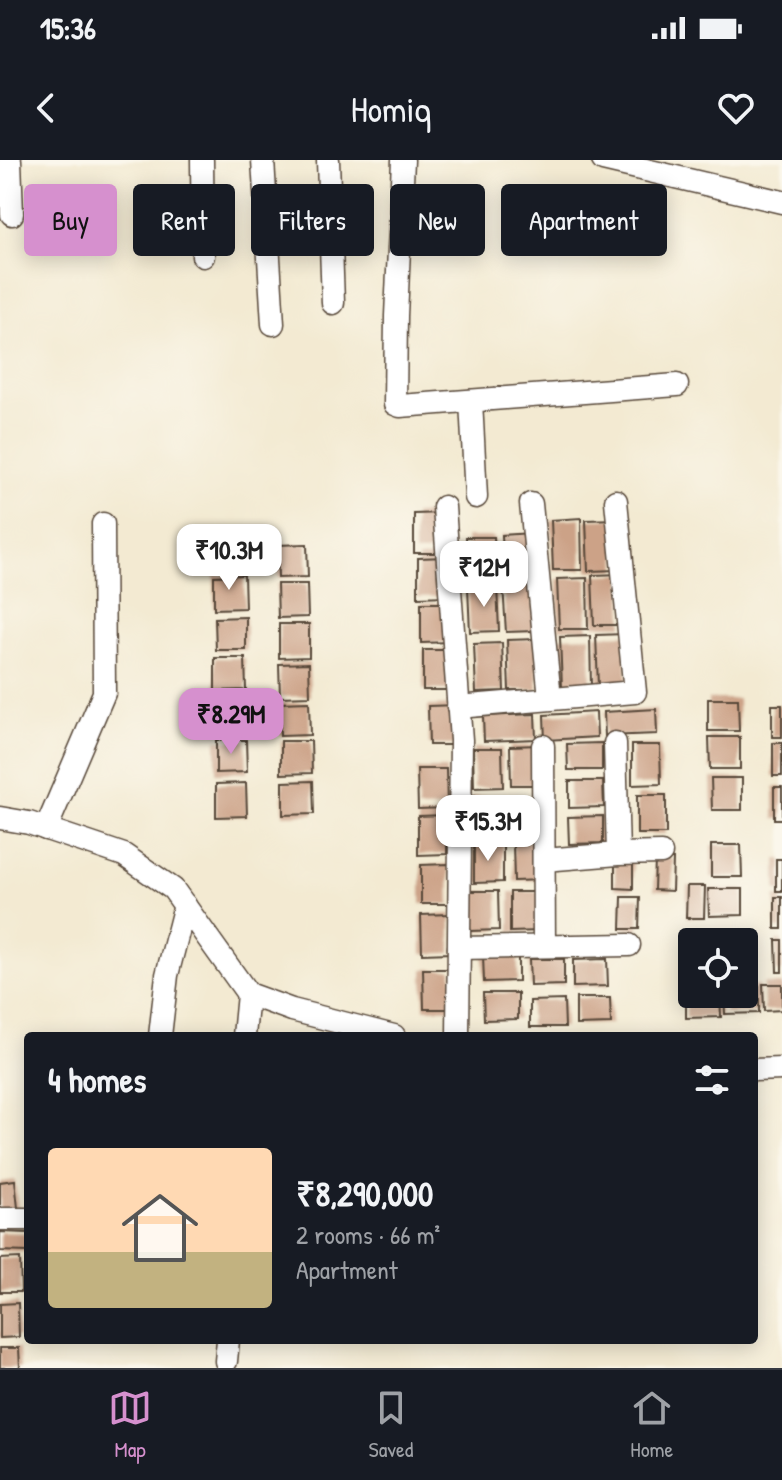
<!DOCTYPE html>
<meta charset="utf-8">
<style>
:root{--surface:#171b24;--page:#242831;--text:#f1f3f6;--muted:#9ea1a6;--line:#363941;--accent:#d690ce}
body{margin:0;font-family:"Patrick Hand",sans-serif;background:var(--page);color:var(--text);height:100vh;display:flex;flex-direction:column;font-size:30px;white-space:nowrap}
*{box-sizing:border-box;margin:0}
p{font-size:26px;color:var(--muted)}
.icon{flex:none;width:44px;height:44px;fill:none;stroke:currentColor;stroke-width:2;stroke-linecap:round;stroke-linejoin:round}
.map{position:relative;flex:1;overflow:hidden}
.side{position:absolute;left:24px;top:872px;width:734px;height:312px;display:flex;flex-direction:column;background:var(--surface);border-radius:8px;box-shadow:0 4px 20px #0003}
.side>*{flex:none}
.top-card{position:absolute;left:24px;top:24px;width:734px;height:72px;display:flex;gap:16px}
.controls{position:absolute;left:678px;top:768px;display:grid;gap:16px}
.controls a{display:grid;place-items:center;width:80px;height:80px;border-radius:8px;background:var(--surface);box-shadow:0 4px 20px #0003;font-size:40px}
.price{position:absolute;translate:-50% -68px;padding:0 18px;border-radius:16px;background:#fff;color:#222;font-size:26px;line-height:52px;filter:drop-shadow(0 2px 4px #0008)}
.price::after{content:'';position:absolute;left:50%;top:48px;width:24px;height:18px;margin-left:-12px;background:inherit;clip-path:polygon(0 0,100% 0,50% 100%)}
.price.active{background:var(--accent);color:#111}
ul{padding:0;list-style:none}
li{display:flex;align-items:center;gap:24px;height:200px;padding:0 24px}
li span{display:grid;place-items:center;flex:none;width:224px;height:160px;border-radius:8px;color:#555}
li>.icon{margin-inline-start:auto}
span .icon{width:96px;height:96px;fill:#fffc;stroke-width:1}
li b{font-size:34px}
h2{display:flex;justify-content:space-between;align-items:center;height:96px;padding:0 24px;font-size:34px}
.chip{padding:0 28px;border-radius:8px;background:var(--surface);box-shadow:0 4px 20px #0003;font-size:28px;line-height:72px}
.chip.active{background:var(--accent);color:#111}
.status{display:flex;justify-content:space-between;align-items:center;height:56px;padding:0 40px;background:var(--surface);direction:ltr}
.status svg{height:22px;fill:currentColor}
header{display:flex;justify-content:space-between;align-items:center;height:104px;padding:0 24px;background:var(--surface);font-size:36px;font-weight:600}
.dock{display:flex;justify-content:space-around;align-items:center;height:112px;border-top:2px solid var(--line);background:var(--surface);font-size:22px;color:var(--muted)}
.dock a{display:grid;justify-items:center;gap:4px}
.dock .active{color:var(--accent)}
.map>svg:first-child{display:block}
</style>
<div class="status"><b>15:36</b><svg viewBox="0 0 49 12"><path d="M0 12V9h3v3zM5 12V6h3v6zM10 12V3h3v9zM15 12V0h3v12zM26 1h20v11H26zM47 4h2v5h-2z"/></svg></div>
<header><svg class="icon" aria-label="back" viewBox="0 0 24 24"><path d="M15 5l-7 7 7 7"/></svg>Homiq<svg class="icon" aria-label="heart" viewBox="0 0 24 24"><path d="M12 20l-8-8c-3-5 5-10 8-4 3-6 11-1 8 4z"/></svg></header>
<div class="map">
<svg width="782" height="1208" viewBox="0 0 782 1208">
<rect width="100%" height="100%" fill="#fbf7ec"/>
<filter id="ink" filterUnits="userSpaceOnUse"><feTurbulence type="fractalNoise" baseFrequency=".0125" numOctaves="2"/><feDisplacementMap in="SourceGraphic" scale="16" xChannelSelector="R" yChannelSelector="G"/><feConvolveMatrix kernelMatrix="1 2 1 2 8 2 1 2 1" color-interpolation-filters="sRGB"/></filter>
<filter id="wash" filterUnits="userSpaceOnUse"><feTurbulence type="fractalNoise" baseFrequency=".006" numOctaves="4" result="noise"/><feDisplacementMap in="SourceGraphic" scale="32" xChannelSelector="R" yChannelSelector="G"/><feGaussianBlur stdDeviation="1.8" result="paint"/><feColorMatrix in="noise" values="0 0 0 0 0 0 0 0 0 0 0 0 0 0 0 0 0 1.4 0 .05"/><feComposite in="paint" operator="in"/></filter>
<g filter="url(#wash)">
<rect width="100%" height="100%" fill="#f3ead2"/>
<g id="blocks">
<g fill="#cca287">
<polygon points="443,353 443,393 414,393 414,354"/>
<polygon points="581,358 582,410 553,410 551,360"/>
<polygon points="616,359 617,410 588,411 586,360"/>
<polygon points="531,373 533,414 504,415 502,375"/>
<polygon points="244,374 245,407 215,408 214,375"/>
<polygon points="466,377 494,377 497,420 468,420"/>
<polygon points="307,384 308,417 278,418 277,385"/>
<polygon points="447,397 447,436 418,437 418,398"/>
<polygon points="622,414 623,465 594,465 592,415"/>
<polygon points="244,415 245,448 214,449 214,416"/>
<polygon points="587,418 588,469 559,469 557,419"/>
<polygon points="533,423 534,471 506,472 503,425"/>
<polygon points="277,424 307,424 308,457 278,458"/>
<polygon points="497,426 499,471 470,472 468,428"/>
<polygon points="421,443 450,443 451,482 421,483"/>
<polygon points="246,457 246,490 216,490 215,458"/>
<polygon points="279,464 309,464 309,497 279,498"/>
<polygon points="626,474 627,525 598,526 596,475"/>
<polygon points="590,476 591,527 562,527 560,477"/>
<polygon points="537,479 538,530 509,530 507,480"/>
<polygon points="502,483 504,531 476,532 474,484"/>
<polygon points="423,490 451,490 452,530 423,530"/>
<polygon points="215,498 245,498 246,530 215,531"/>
<polygon points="309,503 310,536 280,537 279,504"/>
<polygon points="244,539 245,572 215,573 214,540"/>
<polygon points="708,539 738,539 739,571 708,571"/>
<polygon points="309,542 310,575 280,576 279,543"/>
<polygon points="457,545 458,585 429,585 428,546"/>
<rect x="772" y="545" width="10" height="32"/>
<polygon points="656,549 657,574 605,576 604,552"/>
<polygon points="596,552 597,577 545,580 544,555"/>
<polygon points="535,554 536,579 484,581 483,556"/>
<polygon points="709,577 740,577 740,609 710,609"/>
<polygon points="216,580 246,580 247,612 216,613"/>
<polygon points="281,581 311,581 312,613 281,614"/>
<polygon points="602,583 602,610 568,610 567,584"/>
<rect x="773" y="583" width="9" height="33"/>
<polygon points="539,585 540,625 511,625 510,586"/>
<polygon points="632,585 660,585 661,624 632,625"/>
<polygon points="473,588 502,588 503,627 474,628"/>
<polygon points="417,609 446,609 447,648 418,649"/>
<polygon points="711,618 742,618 742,650 712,650"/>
<polygon points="313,621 314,654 283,655 283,622"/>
<polygon points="569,621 603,621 604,647 569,648"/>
<polygon points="246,623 247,656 216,657 216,624"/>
<rect x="774" y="627" width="8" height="32"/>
<rect x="637" y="635" width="29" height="39"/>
<polygon points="473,636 502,636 503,675 474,676"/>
<polygon points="511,638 540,638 540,677 512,678"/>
<polygon points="447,655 447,694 418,695 418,656"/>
<polygon points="603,656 603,683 569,684 568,657"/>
<polygon points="542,681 543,720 514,721 513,682"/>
<polygon points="474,683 503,683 503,722 474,723"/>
<polygon points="711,685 741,685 742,717 711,717"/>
<polygon points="615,696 633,697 633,729 615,728"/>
<polygon points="655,699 673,699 672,731 654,730"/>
<rect x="776" y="699" width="6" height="32"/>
<polygon points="449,704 450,744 421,744 421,705"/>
<polygon points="687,726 705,726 704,758 686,758"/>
<polygon points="708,729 743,729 743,755 709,756"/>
<polygon points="469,731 498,731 499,770 470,771"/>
<polygon points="510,732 539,732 539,771 510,772"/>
<polygon points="622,737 640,737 639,769 621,769"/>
<rect x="775" y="737" width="7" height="32"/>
<polygon points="451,754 451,793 422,794 421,755"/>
<polygon points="776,780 782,780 782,812 777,812"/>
<polygon points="688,787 692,787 692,819 687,819"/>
<polygon points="483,795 518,795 518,821 484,822"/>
<polygon points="529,799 564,799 564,825 530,826"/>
<polygon points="607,799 608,826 573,827 573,800"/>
<polygon points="423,809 452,809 453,849 424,849"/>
<polygon points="763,824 782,824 782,850 764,851"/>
<polygon points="759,826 759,853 725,854 724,834 744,834 744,827"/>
<polygon points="686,831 692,831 692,834 720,834 721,857 686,858"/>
<polygon points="483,833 518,833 518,859 484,860"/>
<polygon points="576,838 610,838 611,864 576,865"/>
<polygon points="564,840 565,867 530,867 530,841"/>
<polygon points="15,1020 18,1048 0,1050 0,1022"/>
<polygon points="0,1072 28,1073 28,1092 0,1091"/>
<polygon points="20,1098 21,1132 0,1132 0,1099"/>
<polygon points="18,1143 19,1177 0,1178 0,1144"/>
<polygon points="0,1188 19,1188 20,1208 0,1208"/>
</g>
</g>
</g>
<g filter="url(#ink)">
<use href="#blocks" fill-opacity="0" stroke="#574739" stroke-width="2"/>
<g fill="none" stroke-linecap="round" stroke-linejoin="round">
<defs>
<g id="minor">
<polyline points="10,0 12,54"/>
<polyline points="202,0 203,96"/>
<polyline points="263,0 273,164"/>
<polyline points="328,0 333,143"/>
<polyline points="403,0 396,156 395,244 400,246 677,225"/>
<polyline points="603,0 782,42"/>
<polyline points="471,241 476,337"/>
<polyline points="531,344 550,538"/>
<polyline points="444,347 461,580 458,876"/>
<polyline points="458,547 635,532 616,341"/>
<polyline points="543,586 544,786"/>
<polyline points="0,658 29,663 124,695 173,729 248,834 292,850 394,876"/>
<polyline points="46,669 104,533 103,364"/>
<polyline points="618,694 661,693"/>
<polyline points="544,700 618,694 615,583"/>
<polyline points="459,788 629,785"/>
<polyline points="160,876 167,815 185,745"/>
<polyline points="244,876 248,834"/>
<polyline points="754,910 782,909"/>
<polyline points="0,1059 28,1059"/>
<polyline points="226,1201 228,1180"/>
</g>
</defs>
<use href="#minor" stroke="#574739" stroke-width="25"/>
<use href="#minor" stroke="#fff" stroke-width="22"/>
</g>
</g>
</svg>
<div class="controls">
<a><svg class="icon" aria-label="locate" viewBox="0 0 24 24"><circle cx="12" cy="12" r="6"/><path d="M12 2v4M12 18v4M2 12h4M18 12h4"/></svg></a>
</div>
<b class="price" style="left:229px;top:432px">₹10.3M</b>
<b class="price" style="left:484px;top:449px">₹12M</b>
<b class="price active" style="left:231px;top:596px">₹8.29M</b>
<b class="price" style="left:488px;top:703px">₹15.3M</b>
<div class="top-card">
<a class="chip active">Buy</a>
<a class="chip">Rent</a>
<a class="chip">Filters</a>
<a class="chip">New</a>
<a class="chip">Apartment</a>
</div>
<section class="side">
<h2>4 homes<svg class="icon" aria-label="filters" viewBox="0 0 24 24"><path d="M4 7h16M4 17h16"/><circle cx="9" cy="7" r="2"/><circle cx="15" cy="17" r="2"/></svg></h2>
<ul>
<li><span style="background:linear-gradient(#ffd9b3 65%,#c2b280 0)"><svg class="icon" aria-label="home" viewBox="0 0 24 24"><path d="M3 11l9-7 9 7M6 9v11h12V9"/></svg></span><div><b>₹8,290,000</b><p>2 rooms · 66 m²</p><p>Apartment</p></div></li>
</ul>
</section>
</div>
<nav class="dock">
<a class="active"><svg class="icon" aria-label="map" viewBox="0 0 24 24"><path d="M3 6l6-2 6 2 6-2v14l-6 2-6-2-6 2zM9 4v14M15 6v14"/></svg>Map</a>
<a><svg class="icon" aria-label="saved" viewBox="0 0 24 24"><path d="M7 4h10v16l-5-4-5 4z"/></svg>Saved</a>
<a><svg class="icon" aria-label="home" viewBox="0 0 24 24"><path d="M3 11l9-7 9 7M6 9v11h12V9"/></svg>Home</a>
</nav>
